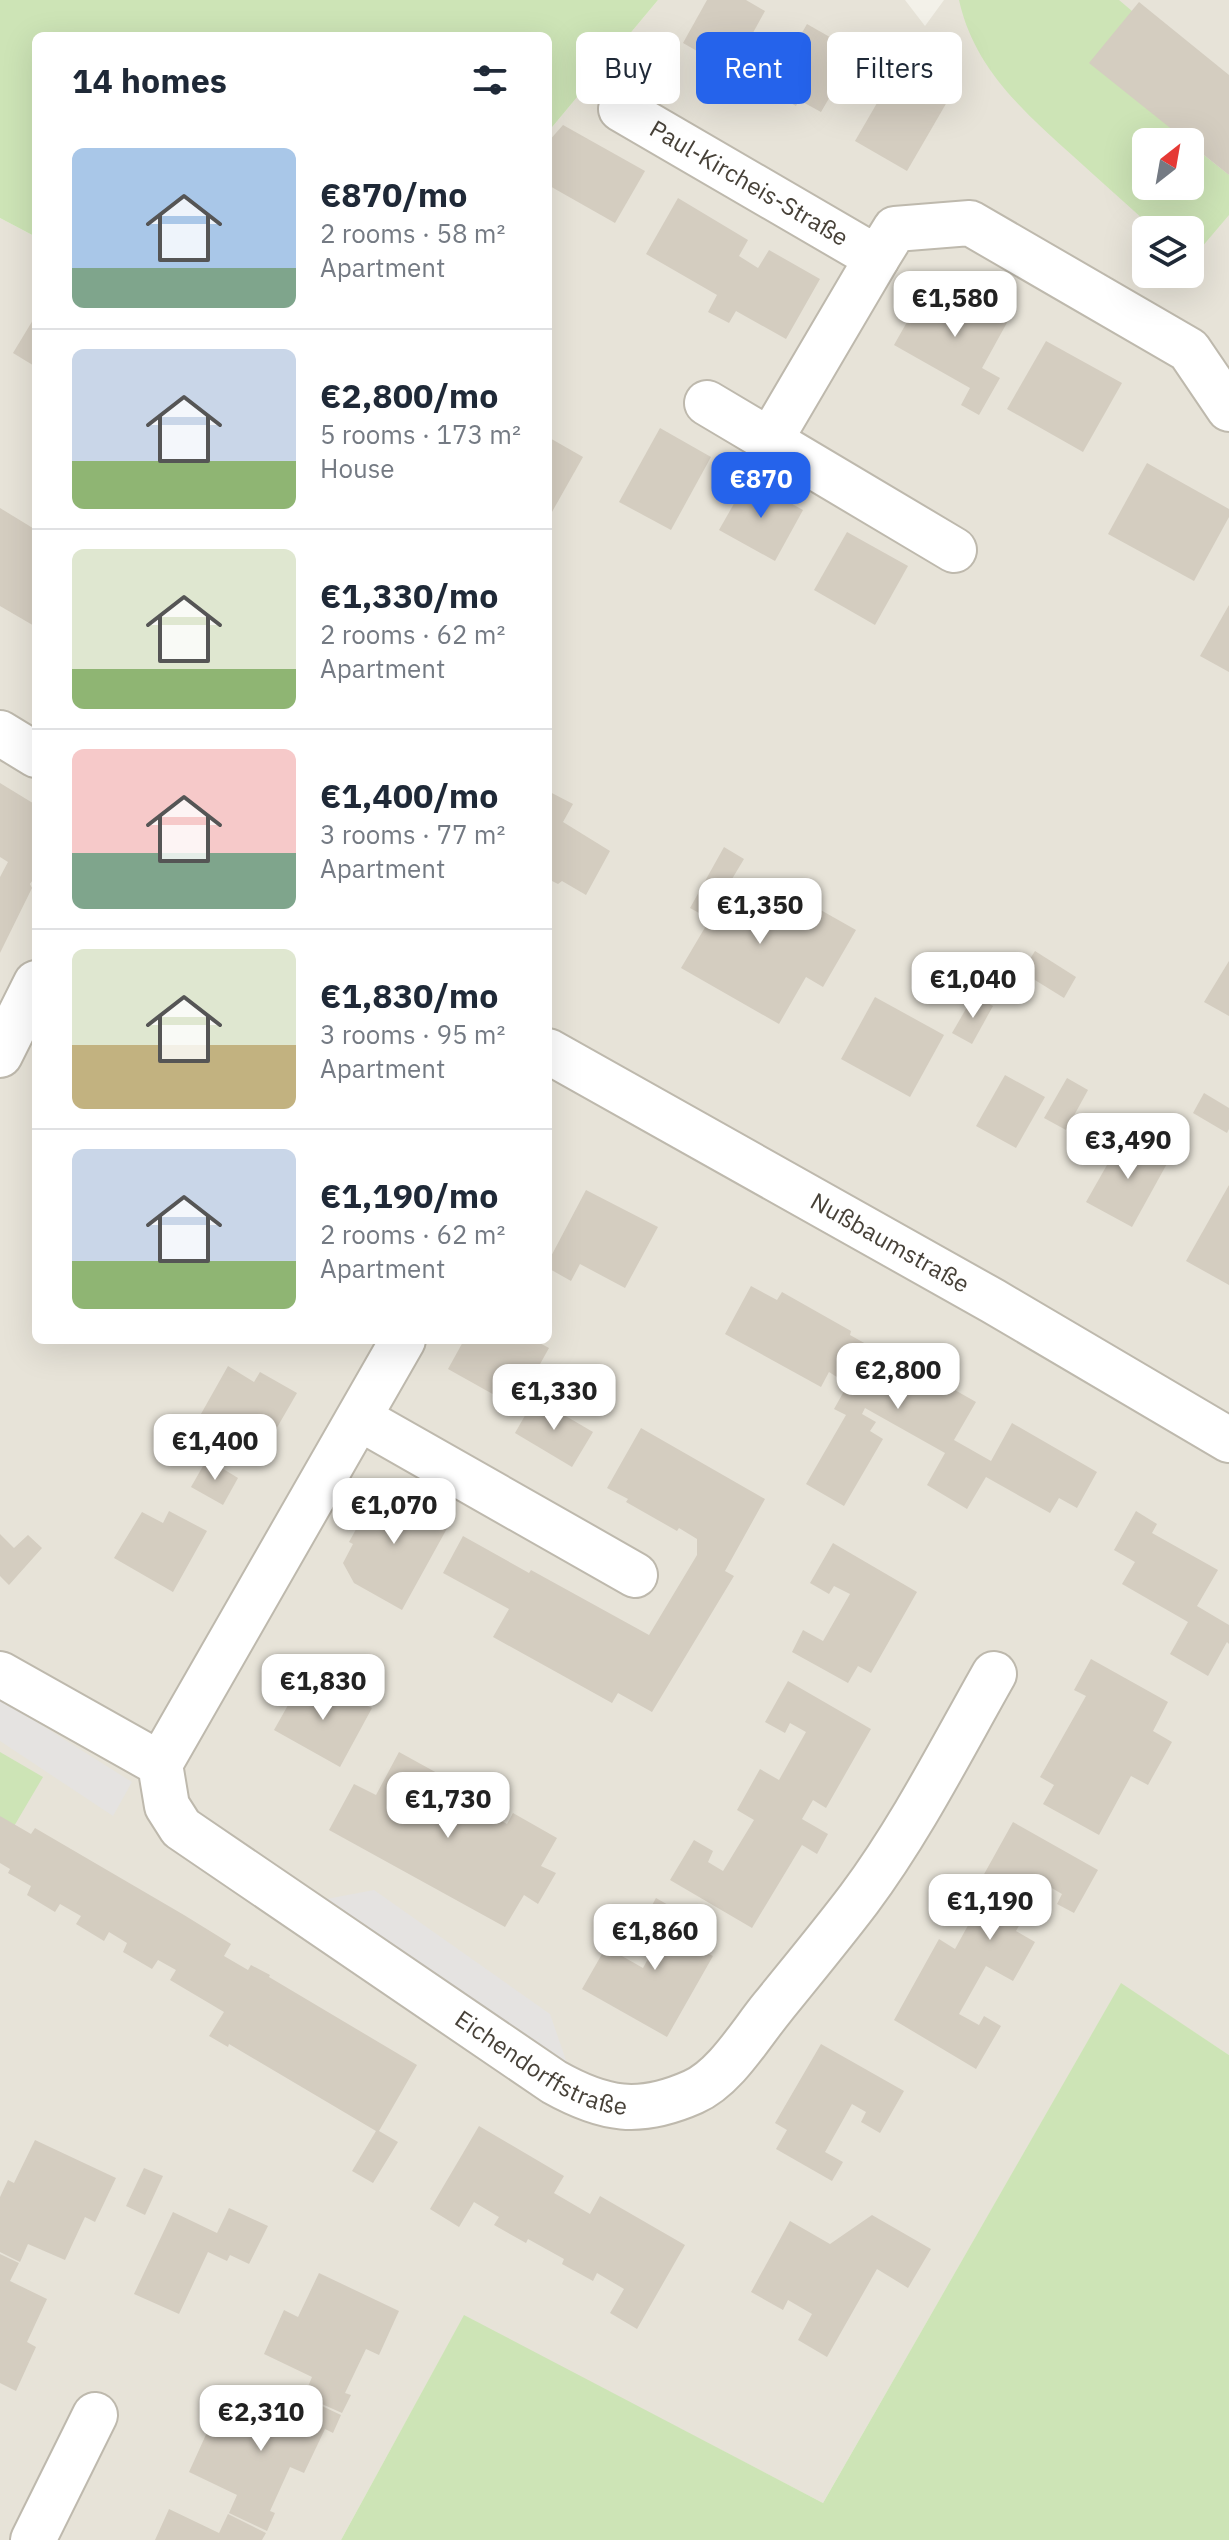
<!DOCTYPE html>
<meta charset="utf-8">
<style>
:root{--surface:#fff;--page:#f6f6f7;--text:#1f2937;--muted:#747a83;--line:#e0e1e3;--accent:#2563eb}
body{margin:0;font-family:"IBM Plex Sans",sans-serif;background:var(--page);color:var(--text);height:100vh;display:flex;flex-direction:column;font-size:30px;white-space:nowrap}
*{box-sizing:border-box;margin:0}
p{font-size:26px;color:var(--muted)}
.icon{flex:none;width:44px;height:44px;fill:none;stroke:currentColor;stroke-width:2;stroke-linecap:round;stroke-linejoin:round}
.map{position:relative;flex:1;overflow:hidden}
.panel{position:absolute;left:32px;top:32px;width:520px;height:1312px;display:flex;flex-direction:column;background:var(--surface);border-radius:12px;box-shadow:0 8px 32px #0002}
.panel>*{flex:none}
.hud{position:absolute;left:576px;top:32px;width:532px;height:72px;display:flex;gap:16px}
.needle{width:52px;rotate:31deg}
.buttons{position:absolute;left:1132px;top:128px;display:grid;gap:16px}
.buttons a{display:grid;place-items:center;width:72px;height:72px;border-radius:12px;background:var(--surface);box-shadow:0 8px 32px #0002;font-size:40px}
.price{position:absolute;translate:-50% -68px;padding:0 18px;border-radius:16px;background:#fff;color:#222;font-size:26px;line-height:52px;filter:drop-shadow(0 2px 4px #0008)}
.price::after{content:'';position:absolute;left:50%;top:48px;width:24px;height:18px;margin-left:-12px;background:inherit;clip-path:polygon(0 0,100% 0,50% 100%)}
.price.current{background:var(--accent);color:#fff}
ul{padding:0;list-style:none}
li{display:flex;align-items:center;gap:24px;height:200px;padding:0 40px}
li+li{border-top:2px solid var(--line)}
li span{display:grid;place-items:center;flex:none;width:224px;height:160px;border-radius:12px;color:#555}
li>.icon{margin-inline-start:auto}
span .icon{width:96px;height:96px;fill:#fffc;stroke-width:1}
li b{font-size:34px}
h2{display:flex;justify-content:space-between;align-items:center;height:96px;padding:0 40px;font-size:34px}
.pill{padding:0 28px;border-radius:12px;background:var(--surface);box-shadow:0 8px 32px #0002;font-size:28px;line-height:72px}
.pill.current{background:var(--accent);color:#fff}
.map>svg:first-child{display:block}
</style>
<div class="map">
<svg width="1229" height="2540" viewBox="0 0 1229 2540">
<rect width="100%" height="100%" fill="#f3f1e9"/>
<path fill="#e7e3d8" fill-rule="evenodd" d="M658,0H905L925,26L944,0H1229V2055L1121,1984L823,2503L464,2316L341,2540H0V218L36,237V1340H548V132ZM1146,142H1190V186H1146ZM1146,230H1190V274H1146Z"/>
<g fill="#cde4b6">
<polygon points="0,0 658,0 548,132 548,36 36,36 36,237 0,218"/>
<path d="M959,0H1119L1132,11L1188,142H1146V186H1190V144L1229,175V215L1190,261V230H1155C1128,205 1100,181 1073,156C1023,111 974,68 959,0Z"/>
<polygon points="0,1752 43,1777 0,1850"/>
<polygon points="1121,1983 1229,2055 1229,2540 341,2540 464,2315 823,2503"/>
</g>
<g fill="#e5e3e1">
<polygon points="0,1699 132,1782 113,1816 0,1741"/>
<polygon points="374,1890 550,2014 570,2072 316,1901"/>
</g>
<g fill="#d4cdc0">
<polygon points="707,0 746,0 765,11 732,71 683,43"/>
<polygon points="1139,2 1229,75 1229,175 1089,63"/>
<polygon points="807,24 856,52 821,112 799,100 796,106 773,93 777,87 772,85"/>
<polygon points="895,72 947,102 907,171 855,141"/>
<polygon points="563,125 645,171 615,223 548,185 548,142"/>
<polygon points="678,198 748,240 739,256 758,268 769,250 820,279 786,339 736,311 729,323 708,312 717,295 646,254"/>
<polygon points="933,276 1009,319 982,368 1000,378 979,415 961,405 970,388 894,345"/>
<polygon points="36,315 36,367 13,353"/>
<polygon points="1046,341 1122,383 1083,452 1007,409"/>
<polygon points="660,428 711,457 671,530 619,502"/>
<polygon points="548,437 583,457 548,519"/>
<polygon points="1147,463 1229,509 1229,517 1194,581 1108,534"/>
<polygon points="748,479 803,510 775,561 719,530"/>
<polygon points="0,508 36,530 36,627 0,606"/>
<polygon points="847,532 908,566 875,625 814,590"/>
<polygon points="1229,605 1229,672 1200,656"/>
<polygon points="0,783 36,805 36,875 30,884 32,888 0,953 0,877 8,862 0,857"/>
<polygon points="548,791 573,804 563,822 610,851 586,895 562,881 558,884 548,879"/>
<polygon points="724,847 744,859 726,889 795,930 810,904 856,930 823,987 806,977 779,1024 681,968 710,919 690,908"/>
<polygon points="1035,951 1076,977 1064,998 1022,972"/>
<polygon points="1229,961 1229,1016 1204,1002"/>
<polygon points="974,995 993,1006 972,1044 952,1033"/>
<polygon points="875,997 944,1035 910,1097 841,1059"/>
<polygon points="1005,1075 1045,1097 1016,1148 976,1126"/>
<polygon points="1067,1078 1088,1090 1066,1130 1044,1118"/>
<polygon points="1204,1093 1229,1108 1229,1129 1227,1133 1193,1113"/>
<polygon points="1124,1135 1169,1160 1132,1227 1086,1202"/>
<polygon points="1229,1185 1229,1285 1186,1261"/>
<polygon points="586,1190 658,1227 625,1288 580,1264 571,1281 548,1268 548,1262"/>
<polygon points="751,1286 777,1300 782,1292 851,1331 850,1335 907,1367 909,1364 976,1402 954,1440 991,1461 1012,1423 1097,1472 1077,1508 1059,1498 1050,1513 986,1477 967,1509 927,1485 945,1453 865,1408 862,1414 876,1422 870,1431 883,1439 844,1506 806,1484 846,1415 834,1409 848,1384 829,1372 821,1387 725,1334"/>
<polygon points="464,1340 534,1340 549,1348 516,1407 448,1369"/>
<polygon points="228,1366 254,1382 260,1372 297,1393 260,1457 197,1421"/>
<polygon points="535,1398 593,1432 572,1467 515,1433"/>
<polygon points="641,1428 765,1499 725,1571 734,1576 652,1712 618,1693 612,1703 493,1637 509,1609 443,1573 463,1536 529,1573 531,1570 649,1635 697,1555 697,1539 679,1528 677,1531 626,1502 628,1499 607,1488"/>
<polygon points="207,1459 238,1478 223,1505 191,1487"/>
<polygon points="401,1489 419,1499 423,1508 450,1523 402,1610 354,1583 343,1563 353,1544 349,1542 376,1493 387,1499 391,1491"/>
<polygon points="169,1511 207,1531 173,1592 114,1558 142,1512 163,1523"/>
<polygon points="1136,1511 1157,1524 1152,1533 1218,1570 1197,1606 1229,1625 1229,1644 1227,1642 1208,1676 1170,1654 1188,1622 1122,1584 1135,1562 1114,1550"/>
<polygon points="0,1534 14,1548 28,1535 42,1548 9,1585 0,1576"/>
<polygon points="833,1543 917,1592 871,1673 858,1666 848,1683 792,1652 803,1630 823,1641 850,1594 834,1586 829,1594 810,1583"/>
<polygon points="1091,1659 1168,1702 1153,1731 1172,1742 1148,1785 1131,1776 1099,1835 1043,1804 1054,1785 1040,1777 1086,1696 1074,1690"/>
<polygon points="788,1681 871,1729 826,1808 813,1800 802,1819 828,1834 817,1854 802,1845 752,1928 670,1880 694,1840 713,1851 708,1862 723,1871 754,1820 737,1810 760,1769 779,1780 806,1732 790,1723 785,1733 765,1722"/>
<polygon points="301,1682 330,1699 336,1689 372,1708 340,1767 274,1730"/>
<polygon points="399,1752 477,1795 472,1804 507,1824 513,1813 557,1838 541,1866 556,1873 538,1904 524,1895 505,1927 329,1830 354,1784 376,1795"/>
<polygon points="0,1816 31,1834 35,1828 184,1915 231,1944 224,1956 248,1970 251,1965 270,1975 269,1977 417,2065 379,2131 398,2142 373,2183 352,2171 376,2131 229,2044 228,2047 209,2036 224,2012 170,1980 176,1970 158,1960 152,1969 123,1952 127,1943 109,1932 104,1941 76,1924 81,1916 60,1904 55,1912 27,1895 31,1886 8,1873 10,1869 0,1863"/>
<polygon points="1013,1822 1098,1870 1074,1913 1057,1904 1062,1894 1043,1883 1016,1931 1035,1942 1013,1981 986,1966 959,2014 979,2025 984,2016 1001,2026 976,2069 894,2020 939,1939 955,1949 977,1909 968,1903"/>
<polygon points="656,1898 712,1930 701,1950 713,1956 667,2037 582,1989 606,1947 643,1968 664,1929 645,1918"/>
<polygon points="821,2044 904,2091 880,2133 861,2122 866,2112 852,2104 825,2152 843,2162 832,2181 776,2149 787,2130 775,2123"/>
<polygon points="479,2126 564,2176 554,2193 590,2214 600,2196 685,2245 637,2329 610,2313 624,2289 597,2273 593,2281 562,2264 564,2259 528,2239 526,2243 494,2225 499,2217 474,2202 459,2227 430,2209"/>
<polygon points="35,2140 116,2178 95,2222 85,2217 65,2260 28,2244 20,2262 0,2252 0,2197 8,2180 14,2183"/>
<polygon points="144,2168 163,2176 145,2215 126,2206"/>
<polygon points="229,2208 268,2226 249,2264 230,2255 227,2261 208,2252 179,2314 134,2294 173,2212 217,2233"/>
<polygon points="872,2215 931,2249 908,2288 877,2269 827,2357 798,2340 812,2314 788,2300 783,2310 751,2292 790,2221 830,2244"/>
<polygon points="0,2254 19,2263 10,2281 47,2299 27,2342 36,2347 16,2391 0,2383"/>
<polygon points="319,2273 399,2311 379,2355 366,2349 345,2393 351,2395 342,2413 304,2396 312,2377 264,2354 284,2310 298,2317"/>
<polygon points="243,2391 295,2415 303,2397 341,2415 333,2433 325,2429 304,2473 290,2467 270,2511 275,2513 267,2531 229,2513 237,2495 189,2472 209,2428 223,2435"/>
<polygon points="169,2509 219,2533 228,2514 266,2533 262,2540 155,2540"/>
</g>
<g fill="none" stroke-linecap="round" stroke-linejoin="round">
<defs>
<g id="minor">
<path id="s1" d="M621,109L877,258L895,229L970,223L1189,350L1229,409"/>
<polyline points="707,403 954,550"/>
<polyline points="770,440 877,258"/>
<polyline points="0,733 36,755"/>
<path id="s2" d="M548,1051L993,1301L1229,1440"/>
<polyline points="0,1055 36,983"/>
<polyline points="359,1418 635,1575"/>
<path id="s3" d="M0,1674L160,1764L167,1806L181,1828L554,2082C604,2110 639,2116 693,2092C725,2078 750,2035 772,2008C801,1972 831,1936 859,1899C911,1829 951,1750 994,1674"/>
<polyline points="160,1764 403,1340"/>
<polyline points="33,2540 95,2415"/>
</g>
</defs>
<use href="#minor" stroke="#beb9ad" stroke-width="48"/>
<use href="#minor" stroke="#fff" stroke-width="44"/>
</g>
<g text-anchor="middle" stroke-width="7" stroke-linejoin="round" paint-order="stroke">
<g font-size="24" fill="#474138" stroke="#fff">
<text dy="8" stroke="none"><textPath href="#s1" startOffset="148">Paul-Kircheis-Straße</textPath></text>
<text dy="8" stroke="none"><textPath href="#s2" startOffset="392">Nußbaumstraße</textPath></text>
<text dy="8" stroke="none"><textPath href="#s3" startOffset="684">Eichendorffstraße</textPath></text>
</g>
</g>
</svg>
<div class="buttons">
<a><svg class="needle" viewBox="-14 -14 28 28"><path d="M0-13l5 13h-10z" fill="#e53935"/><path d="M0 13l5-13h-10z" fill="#747a83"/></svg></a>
<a><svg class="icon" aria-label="layers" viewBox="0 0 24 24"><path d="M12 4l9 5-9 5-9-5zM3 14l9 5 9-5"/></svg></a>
</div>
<b class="price" style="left:955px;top:339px">€1,580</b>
<b class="price current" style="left:761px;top:520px">€870</b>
<b class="price" style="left:760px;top:946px">€1,350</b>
<b class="price" style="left:973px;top:1020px">€1,040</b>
<b class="price" style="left:1128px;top:1181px">€3,490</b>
<b class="price" style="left:898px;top:1411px">€2,800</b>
<b class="price" style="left:554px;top:1432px">€1,330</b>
<b class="price" style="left:215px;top:1482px">€1,400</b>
<b class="price" style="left:394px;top:1546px">€1,070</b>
<b class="price" style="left:323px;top:1722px">€1,830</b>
<b class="price" style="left:448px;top:1840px">€1,730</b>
<b class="price" style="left:990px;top:1942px">€1,190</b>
<b class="price" style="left:655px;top:1972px">€1,860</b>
<b class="price" style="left:261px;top:2453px">€2,310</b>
<div class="hud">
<a class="pill">Buy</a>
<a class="pill current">Rent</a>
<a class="pill">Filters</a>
</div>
<section class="panel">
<h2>14 homes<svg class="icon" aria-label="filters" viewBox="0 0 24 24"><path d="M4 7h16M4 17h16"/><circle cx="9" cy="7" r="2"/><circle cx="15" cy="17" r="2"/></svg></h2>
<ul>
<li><span style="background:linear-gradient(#a9c7e8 75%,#7fa58c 0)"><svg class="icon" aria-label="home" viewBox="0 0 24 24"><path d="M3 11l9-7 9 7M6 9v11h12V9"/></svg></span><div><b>€870/mo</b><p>2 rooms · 58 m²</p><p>Apartment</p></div></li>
<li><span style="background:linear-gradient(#c9d6e8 70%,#8fb573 0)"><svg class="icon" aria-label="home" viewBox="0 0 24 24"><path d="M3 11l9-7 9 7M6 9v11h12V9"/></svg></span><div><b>€2,800/mo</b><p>5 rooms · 173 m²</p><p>House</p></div></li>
<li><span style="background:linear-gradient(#dfe7d0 75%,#8fb573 0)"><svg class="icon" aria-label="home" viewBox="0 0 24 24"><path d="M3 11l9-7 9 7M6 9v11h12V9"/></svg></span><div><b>€1,330/mo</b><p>2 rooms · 62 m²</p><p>Apartment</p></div></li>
<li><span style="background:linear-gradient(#f6c9c9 65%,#7fa58c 0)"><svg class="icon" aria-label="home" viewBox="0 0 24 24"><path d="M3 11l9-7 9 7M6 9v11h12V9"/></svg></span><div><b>€1,400/mo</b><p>3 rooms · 77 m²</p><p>Apartment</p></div></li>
<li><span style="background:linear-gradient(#dfe7d0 60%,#c2b280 0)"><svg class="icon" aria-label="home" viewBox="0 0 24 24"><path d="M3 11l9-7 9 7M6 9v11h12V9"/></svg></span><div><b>€1,830/mo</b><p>3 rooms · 95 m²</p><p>Apartment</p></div></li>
<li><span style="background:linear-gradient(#c9d6e8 70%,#8fb573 0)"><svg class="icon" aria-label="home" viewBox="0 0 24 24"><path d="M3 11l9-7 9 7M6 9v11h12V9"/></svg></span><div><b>€1,190/mo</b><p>2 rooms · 62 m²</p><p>Apartment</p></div></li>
</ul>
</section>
</div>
